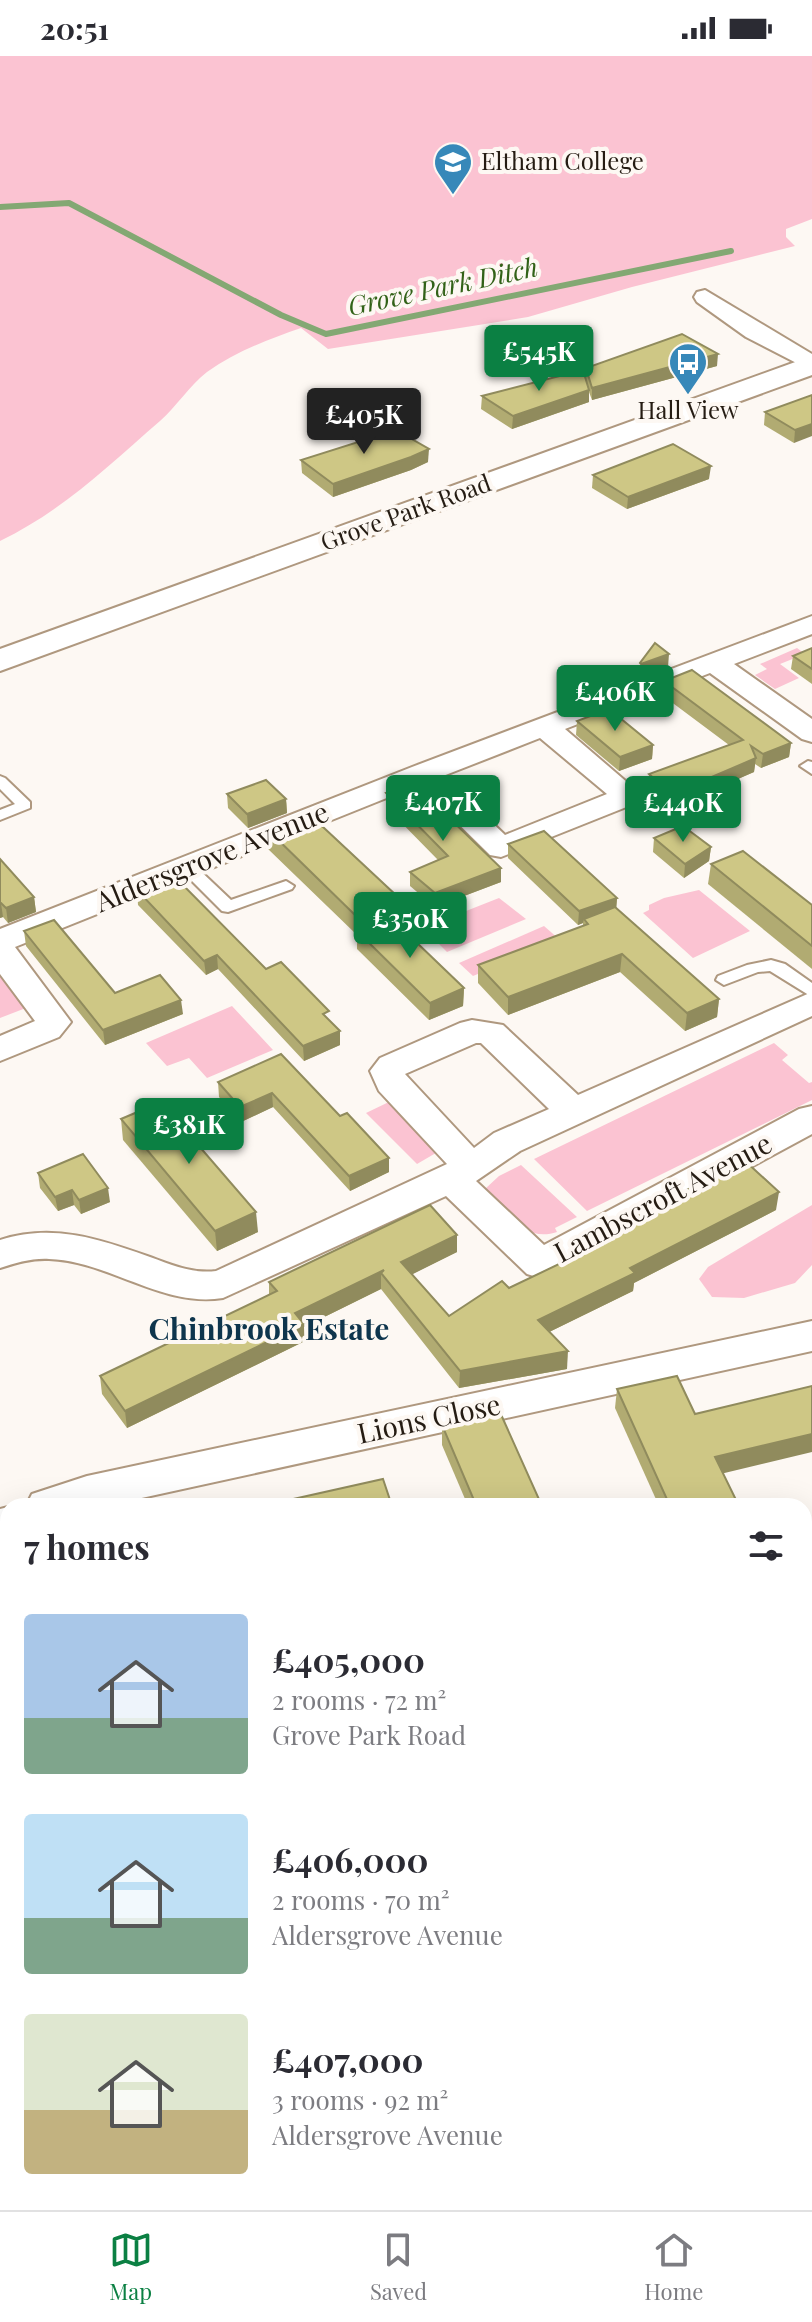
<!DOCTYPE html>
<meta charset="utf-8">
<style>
:root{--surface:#fff;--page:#f2f2f3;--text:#2b2b33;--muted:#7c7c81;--line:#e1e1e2;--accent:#0b8043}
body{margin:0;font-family:"Playfair Display",serif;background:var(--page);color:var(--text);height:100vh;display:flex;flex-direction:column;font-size:30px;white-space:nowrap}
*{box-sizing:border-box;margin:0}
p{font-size:26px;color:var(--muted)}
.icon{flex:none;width:44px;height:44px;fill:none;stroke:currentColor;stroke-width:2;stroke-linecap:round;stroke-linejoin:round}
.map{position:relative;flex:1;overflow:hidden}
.details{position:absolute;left:0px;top:1442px;width:812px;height:712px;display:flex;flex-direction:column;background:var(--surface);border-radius:24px 24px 0 0;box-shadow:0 8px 32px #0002}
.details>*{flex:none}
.price{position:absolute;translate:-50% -68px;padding:0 18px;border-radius:8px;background:var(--accent);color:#fff;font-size:26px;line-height:52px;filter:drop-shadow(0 2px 4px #0008)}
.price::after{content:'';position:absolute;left:50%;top:48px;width:24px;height:18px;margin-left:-12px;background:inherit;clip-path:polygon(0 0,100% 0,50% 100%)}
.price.on{background:#222;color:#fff}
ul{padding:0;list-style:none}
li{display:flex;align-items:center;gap:24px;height:200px;padding:0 24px}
li span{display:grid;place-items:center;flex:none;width:224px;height:160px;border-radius:8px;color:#555}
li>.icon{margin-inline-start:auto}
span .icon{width:96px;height:96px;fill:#fffc;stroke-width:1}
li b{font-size:34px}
h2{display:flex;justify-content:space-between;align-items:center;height:96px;padding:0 24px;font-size:34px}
.status{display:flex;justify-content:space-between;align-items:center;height:56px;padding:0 40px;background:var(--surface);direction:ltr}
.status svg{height:22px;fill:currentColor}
.dock{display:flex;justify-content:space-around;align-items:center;height:112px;border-top:2px solid var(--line);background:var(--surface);font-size:22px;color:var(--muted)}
.dock a{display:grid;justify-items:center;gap:4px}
.dock .on{color:var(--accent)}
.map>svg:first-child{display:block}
</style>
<div class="status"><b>20:51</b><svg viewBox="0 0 49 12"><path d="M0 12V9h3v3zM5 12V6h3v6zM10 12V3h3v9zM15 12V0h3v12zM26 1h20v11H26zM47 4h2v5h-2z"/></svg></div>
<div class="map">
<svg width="812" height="2154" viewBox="0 0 812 2154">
<rect width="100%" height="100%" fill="#fdf8f3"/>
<g fill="#fbc3d2">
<path d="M0,0H812V163L786,173V181L795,190L632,231L528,261L328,293L301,272C269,283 235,296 207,316C189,330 177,350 160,365C109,409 64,454 0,485Z"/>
<polygon points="797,592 805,598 780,608 799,622 775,633 755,619 767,613 760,608"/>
<polygon points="699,834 750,875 693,902 643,857 649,854 649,849 664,842"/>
<polygon points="499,842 526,863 447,896 423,872"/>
<polygon points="544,870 560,884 473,920 459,907"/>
<polygon points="0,912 31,950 0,962"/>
<polygon points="232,950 273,994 207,1022 189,1002 167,1010 146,987"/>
<polygon points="774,987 788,999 782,1004 809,1027 812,1026 812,1044 587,1155 534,1103"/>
<polygon points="393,1044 441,1094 417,1108 366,1057"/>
<path d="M521,1109L577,1161L555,1172L557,1176C545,1180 534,1179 523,1172L485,1133L499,1120Z"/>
<polygon points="812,1149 812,1209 795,1227 744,1242 712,1241 699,1223 708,1211"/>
</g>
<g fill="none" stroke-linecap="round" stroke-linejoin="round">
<polyline stroke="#83a873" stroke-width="6" points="0,151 69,147 281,259 326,278 731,195"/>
<defs>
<g id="lane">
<polygon points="808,705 812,706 812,718 800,710"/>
<polygon points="0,720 5,722 30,746 30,752 0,764 0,754 15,748 0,733"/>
<polygon points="187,806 193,808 231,844 286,825 294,830 292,833 228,856 222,855 181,814 179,811 181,808"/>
<polygon points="771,904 785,908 812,927 812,941 770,915 758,916 724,929 716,924 718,920 747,909"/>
<polygon points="24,2146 50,2146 52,2154 26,2154"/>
</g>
<g id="street">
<polygon points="705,234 812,298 812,315 746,281 697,246 694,241 697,236"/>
<path d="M812,560V578L734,608L812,663V686L802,683L710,617L565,673L643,740L639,746L501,801L490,799L419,729L15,891L71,966L59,981L0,1005V980L35,965L0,918V873L412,711ZM540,682L607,738L505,779L443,720Z"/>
<path d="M812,936V960L520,1095L476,1125L544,1189L799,1053L812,1050V1078L553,1218L540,1222L527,1218L446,1140L223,1242C163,1252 109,1205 49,1203C32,1202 16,1207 0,1212V1184C53,1167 100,1183 150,1201C172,1209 193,1218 216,1215L447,1108L379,1035L370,1015L380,1002L460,967L472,964L503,969L578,1039ZM476,987H481L549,1053L494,1077L474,1092L405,1018Z"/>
<polygon points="812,1265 812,1295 105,1450 26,1450 32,1438 87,1420"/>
<polygon points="8,1451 8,1487 0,1489 0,1453"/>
<polygon points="812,1678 812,1720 804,1721 804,1679"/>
<polygon points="804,1754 812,1757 812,1819 804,1816"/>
<polygon points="8,1872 8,1920 0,1923 0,1875"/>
<polygon points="812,2082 812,2134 804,2136 804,2084"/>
<polygon points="308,2146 362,2146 363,2154 309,2154"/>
<polygon points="634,2146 711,2146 707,2154 630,2154"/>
</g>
<polygon id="secondary" points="812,300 812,319 0,615 0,593"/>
</defs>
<use href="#lane" stroke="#af987f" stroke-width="4"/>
<use href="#street" stroke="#af987f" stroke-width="4"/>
<use href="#secondary" stroke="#af987f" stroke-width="4"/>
<use href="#lane" fill="#fff" fill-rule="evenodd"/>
<use href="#street" fill="#fff" fill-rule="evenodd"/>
<use href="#secondary" fill="#fff" fill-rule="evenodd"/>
</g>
<g fill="#b1ab72">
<polygon points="717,310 592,344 589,336 589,346 512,373 481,353 482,340 586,322 586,312"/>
<polygon points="812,339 794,387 764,369 765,356"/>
<polygon points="301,404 428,406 411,414 333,441 302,417"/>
<polygon points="593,419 709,423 627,453 592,432"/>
<polygon points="812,592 812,628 791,613 793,600"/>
<polygon points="664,625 791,687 789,701 761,712 755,708 754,716 671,752 648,732 649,718 729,689 662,639"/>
<polygon points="577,665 653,689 652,703 619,715 576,679"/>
<polygon points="386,737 501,812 501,826 435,851 410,830 410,816 438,804 386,751"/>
<polygon points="227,738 286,743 287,757 248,772 228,752"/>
<polygon points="267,773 398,861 393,864 464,932 463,950 429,964 357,893 357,879 268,793"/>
<polygon points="654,782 711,791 709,805 684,822 653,796"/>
<polygon points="508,788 617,842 616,852 719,943 717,961 685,975 620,916 508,959 478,927 478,909 583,870 583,867 578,869 508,802"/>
<polygon points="0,803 34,841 36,856 8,867 3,861 0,862"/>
<polygon points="711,808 812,849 812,913 708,828"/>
<polygon points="137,834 266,913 329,964 340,989 304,1005 218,913 206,919 138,849"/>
<polygon points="24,875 115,937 183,958 105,989 26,890"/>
<polygon points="281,998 389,1116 350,1135 273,1051 241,1066 219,1041 218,1026"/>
<polygon points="121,1063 258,1176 217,1195 123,1084"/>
<polygon points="38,1117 110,1146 81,1158 74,1149 58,1155 40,1132"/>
<polygon points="776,1154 634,1227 633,1235 549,1276 567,1313 459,1332 381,1233 304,1271 305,1285 127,1372 102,1338 100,1320 269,1239 269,1226 457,1179 457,1196 412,1218 449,1260 598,1189 599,1180"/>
<polygon points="617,1333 723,1417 739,1450 659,1450 615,1352"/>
<polygon points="442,1369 542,1450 468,1450 442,1389"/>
<polygon points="804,1518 812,1534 812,1641 804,1624"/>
<polygon points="417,2146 517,2146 520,2154 420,2154"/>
</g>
<g fill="#908b5d">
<polygon points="718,298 717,310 592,344 592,332"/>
<polygon points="589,334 589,346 512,373 513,360"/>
<polygon points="812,368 812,380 794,387 795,374"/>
<polygon points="429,393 428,406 411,414 333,441 333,428"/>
<polygon points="711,410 709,423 627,453 628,441"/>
<polygon points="669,598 668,611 640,622 641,608"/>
<polygon points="791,687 789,701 761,712 763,698"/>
<polygon points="653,689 652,703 619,715 620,701"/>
<polygon points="756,702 754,716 671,752 672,738"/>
<polygon points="286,743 287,757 248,772 247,758"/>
<polygon points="711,791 709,805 684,822 685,808"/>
<polygon points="501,812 501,826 435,851 435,837"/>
<polygon points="34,841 36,856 8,867 6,852"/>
<polygon points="398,841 398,861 359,878 357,875 356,879 355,859"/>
<polygon points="617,842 616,856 584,863 583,867 578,869 579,855"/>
<polygon points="0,847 1,847 3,861 0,862"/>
<polygon points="622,898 620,916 508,959 508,941"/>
<polygon points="217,899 218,913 206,919 204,905"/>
<polygon points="464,932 463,950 429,964 430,947"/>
<polygon points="719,943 717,961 685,975 687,957"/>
<polygon points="181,944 183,958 105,989 103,974"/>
<polygon points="340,975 340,989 304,1005 303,990"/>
<polygon points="272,1037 273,1051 241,1066 240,1051"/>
<polygon points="389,1102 389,1116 350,1135 349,1120"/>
<polygon points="108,1132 110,1146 81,1158 79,1144"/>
<polygon points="72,1134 74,1149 58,1155 55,1141"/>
<polygon points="779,1136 776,1154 634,1227 633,1235 537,1282 538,1264 630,1212"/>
<polygon points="256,1156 258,1176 217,1195 215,1175"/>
<polygon points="457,1179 457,1196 401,1224 401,1206"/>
<polygon points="384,1214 381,1217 381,1233 304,1271 305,1285 127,1372 125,1355 295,1257"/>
<polygon points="568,1295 567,1313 459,1332 460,1315"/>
<polygon points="812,1378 812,1396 712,1420 715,1401"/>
<polygon points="8,1649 8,1670 0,1671 0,1651"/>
<polygon points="8,1778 8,1795 0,1797 0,1780"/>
<polygon points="812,2064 807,2080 804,2081 804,2074 806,2066"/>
</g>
<g fill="#cec785" stroke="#908b5d" stroke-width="2">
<polygon points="682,278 718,298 592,332 586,312"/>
<polygon points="583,314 589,334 513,360 482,340"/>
<polygon points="812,339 812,368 795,374 765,356"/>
<polygon points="396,374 429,393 411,401 333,428 301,404"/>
<polygon points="673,388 711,410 628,441 593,419"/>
<polygon points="655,587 669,598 641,608 640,607"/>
<polygon points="812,592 812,613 793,600"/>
<polygon points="692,614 791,687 763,698 751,690 756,702 672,738 649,718 743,684 664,625"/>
<polygon points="609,653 653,689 620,701 577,665"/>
<polygon points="266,724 286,743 247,758 227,738"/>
<polygon points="413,727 501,812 435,837 410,816 448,800 386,737"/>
<polygon points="308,757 398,841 355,859 267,773"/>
<polygon points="683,770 711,791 685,808 654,782"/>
<polygon points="544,775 617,842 579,855 508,788"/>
<polygon points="743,795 812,849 812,890 711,808"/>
<polygon points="0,803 34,841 6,852 1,847 0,847"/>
<polygon points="174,820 266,913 281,906 329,955 323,958 340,975 303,990 217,899 204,905 137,834"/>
<polygon points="615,851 719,943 687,957 622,898 508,941 478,909 588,868 584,863"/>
<polygon points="390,861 464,932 430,947 357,875"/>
<polygon points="54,864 115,937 160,919 181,944 103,974 24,875"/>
<polygon points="281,998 340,1060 347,1057 389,1102 349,1120 272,1037 240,1051 218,1026"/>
<polygon points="161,1046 256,1156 215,1175 121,1063"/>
<polygon points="83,1098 108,1132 79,1144 72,1134 55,1141 38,1117"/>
<polygon points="744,1104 779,1136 630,1212 635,1217 538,1264 568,1295 460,1315 381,1217 384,1214 295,1257 304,1268 125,1355 100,1320 277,1235 269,1226 430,1149 457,1179 401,1206 449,1260 502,1225 509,1232 605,1186 599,1180"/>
<polygon points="677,1320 695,1358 812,1330 812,1378 715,1401 739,1450 670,1450 617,1333"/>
<polygon points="499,1354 542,1450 484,1450 483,1447 476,1449 442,1369"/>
<polygon points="383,1423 392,1450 262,1450"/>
<polygon points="804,1518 812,1534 812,1614 804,1597"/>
<polygon points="8,1527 8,1649 0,1651 0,1529"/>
<polygon points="8,1714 8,1778 0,1780 0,1715"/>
<polygon points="804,2044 812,2064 806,2066 806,2074 804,2075"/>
<polygon points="180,2146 253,2146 255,2154 168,2154 167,2150"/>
<polygon points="422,2146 517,2146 520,2154 424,2154"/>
</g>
<defs>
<symbol id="school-pin" viewBox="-11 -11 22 30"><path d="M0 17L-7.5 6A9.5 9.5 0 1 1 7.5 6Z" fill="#3788b9" stroke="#fdf8f3"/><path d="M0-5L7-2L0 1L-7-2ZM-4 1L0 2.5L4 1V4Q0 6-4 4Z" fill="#fff"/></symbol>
<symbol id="bus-pin" viewBox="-11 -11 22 30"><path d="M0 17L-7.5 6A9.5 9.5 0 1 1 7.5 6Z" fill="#3788b9" stroke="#fdf8f3"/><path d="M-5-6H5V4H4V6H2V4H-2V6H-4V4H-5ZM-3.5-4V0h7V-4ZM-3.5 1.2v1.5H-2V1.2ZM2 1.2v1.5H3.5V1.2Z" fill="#fff"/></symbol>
</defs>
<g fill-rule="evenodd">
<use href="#school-pin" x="431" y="84" width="44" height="60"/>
<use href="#bus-pin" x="666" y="284" width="44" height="60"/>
</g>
<g text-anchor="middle" stroke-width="8" stroke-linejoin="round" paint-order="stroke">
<g font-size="24" fill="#251c13" stroke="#fdf8f3" text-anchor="start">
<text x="481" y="114">Eltham College</text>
<text x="688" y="363" text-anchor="middle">Hall View</text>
</g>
<g font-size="24" fill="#251c13" stroke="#fdf8f3">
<text transform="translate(406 457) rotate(-20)" y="8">Grove Park Road</text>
</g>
<g font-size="26" font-style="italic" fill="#326218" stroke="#fdf8f3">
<text transform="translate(443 231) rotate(-12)" y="9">Grove Park Ditch</text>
</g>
<g font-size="28" fill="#251c13" stroke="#fdf8f3">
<text transform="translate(212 801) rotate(-22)" y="10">Aldersgrove Avenue</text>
<text transform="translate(663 1142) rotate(-28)" y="10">Lambscroft Avenue</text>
<text transform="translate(429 1363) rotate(-12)" y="10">Lions Close</text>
</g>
<g font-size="30" font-weight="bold" fill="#0e354d" stroke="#fdf8f3">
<text x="269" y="1284">Chinbrook Estate</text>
</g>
</g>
</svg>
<b class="price" style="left:539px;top:337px">£545K</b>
<b class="price on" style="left:364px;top:400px">£405K</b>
<b class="price" style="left:615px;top:677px">£406K</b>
<b class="price" style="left:443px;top:787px">£407K</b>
<b class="price" style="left:683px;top:788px">£440K</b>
<b class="price" style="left:410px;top:904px">£350K</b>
<b class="price" style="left:189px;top:1110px">£381K</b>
<section class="details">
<h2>7 homes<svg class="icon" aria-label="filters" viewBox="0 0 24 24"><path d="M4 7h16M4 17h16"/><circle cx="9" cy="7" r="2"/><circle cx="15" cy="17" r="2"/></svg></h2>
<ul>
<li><span style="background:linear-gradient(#a9c7e8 65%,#7fa58c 0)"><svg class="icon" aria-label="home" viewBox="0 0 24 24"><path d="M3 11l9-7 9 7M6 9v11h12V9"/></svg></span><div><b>£405,000</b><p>2 rooms · 72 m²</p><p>Grove Park Road</p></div></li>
<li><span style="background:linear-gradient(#bfe0f5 65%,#7fa58c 0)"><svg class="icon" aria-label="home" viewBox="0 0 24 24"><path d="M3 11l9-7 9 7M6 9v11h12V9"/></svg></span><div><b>£406,000</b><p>2 rooms · 70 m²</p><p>Aldersgrove Avenue</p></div></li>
<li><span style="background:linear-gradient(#dfe7d0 60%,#c2b280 0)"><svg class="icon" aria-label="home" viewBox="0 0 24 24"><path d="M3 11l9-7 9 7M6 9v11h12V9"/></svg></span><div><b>£407,000</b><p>3 rooms · 92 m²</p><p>Aldersgrove Avenue</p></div></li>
</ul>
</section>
</div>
<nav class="dock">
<a class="on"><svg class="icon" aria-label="map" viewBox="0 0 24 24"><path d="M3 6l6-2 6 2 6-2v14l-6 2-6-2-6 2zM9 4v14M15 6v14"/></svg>Map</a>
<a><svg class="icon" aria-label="saved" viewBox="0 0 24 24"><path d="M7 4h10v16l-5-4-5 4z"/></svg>Saved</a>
<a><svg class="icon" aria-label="home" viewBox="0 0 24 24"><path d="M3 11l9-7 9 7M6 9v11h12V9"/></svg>Home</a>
</nav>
